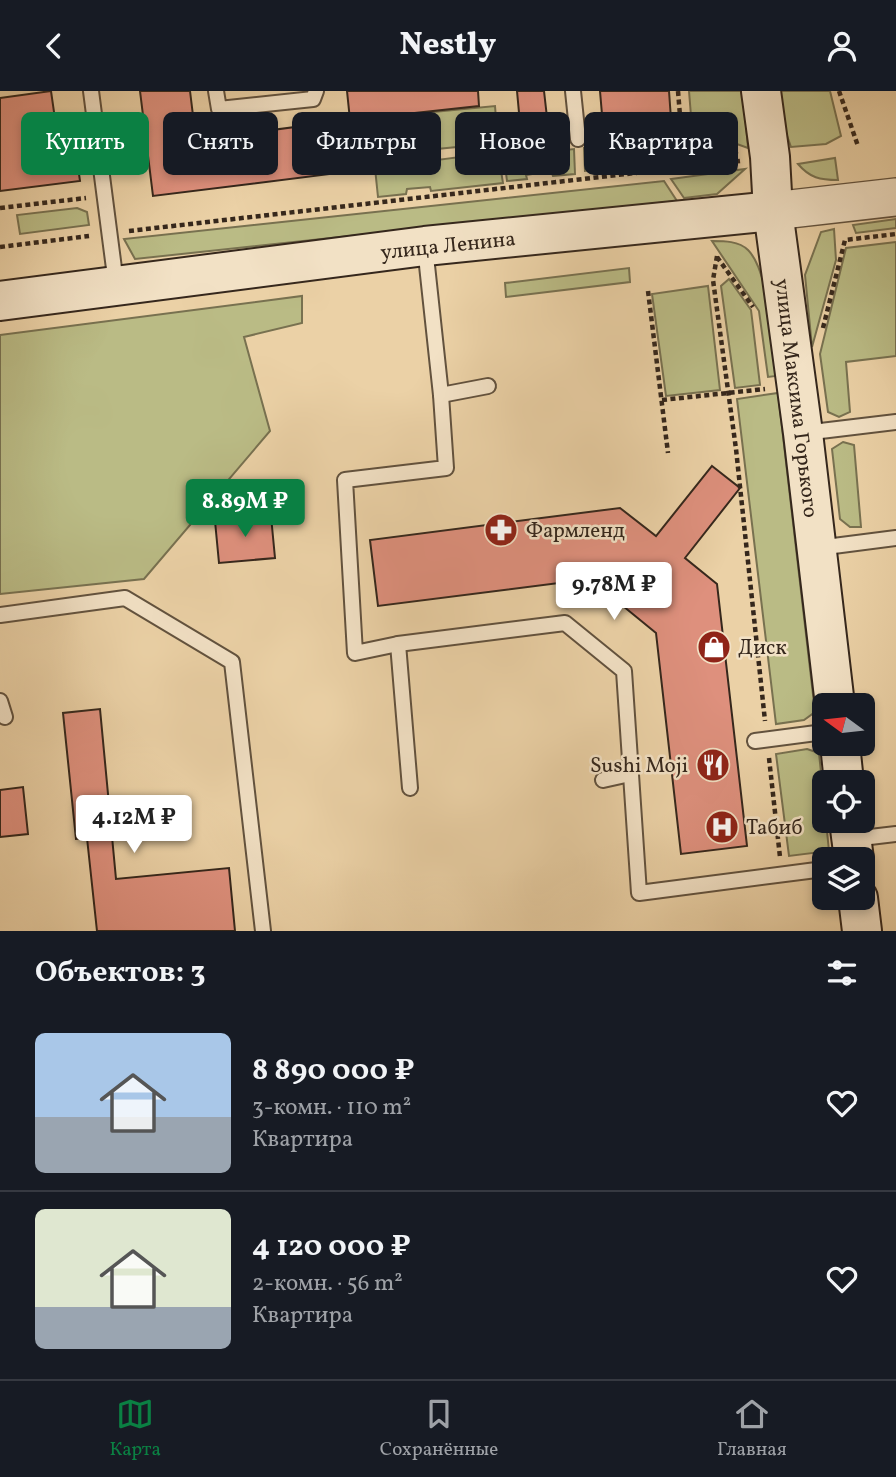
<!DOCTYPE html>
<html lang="ru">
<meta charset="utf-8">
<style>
:root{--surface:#171b24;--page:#242831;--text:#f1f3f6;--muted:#9ea1a6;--line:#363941;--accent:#0b8043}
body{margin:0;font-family:Vollkorn,serif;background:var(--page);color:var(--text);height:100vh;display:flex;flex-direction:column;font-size:26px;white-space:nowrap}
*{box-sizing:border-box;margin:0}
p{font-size:23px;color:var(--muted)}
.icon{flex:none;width:38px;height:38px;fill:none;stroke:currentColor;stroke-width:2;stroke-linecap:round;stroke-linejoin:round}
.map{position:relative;height:840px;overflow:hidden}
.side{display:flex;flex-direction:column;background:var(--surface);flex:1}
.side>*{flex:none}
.banner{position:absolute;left:21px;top:21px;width:854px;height:63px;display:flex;gap:14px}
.needle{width:46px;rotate:285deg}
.fabs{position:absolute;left:812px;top:602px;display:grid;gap:14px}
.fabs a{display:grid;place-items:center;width:63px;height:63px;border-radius:10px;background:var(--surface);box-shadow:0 4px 10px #0003;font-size:35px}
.price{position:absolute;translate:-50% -60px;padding:0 16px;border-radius:7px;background:#fff;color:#222;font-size:23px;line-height:46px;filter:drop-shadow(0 2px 4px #0008)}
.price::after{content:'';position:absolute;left:50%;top:42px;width:21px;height:16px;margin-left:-10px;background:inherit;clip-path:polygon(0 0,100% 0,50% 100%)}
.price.current{background:var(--accent);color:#fff}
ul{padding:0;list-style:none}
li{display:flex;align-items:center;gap:21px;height:175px;padding:0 35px}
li+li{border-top:2px solid var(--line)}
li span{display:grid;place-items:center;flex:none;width:196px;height:140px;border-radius:10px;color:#555}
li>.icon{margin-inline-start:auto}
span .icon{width:84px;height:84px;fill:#fffc;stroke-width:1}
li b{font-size:30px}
h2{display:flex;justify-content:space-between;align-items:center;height:84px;padding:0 35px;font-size:30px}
.pill{padding:0 24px;border-radius:10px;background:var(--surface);box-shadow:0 4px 10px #0003;font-size:24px;line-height:63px}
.pill.current{background:var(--accent);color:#fff}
header{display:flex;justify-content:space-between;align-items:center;height:91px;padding:0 35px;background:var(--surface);font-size:32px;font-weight:800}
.tabs{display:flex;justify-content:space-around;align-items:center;height:98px;border-top:2px solid var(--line);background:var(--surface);font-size:19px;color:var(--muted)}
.tabs a{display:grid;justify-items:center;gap:4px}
.tabs .current{color:var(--accent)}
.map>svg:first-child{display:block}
</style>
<header><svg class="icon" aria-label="back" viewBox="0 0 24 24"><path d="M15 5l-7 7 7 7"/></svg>Nestly<svg class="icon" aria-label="person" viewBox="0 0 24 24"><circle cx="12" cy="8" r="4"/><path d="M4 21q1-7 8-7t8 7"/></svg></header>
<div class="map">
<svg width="896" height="840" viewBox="0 0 896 840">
<rect width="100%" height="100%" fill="#ebd1a6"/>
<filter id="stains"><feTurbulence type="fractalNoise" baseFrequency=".00286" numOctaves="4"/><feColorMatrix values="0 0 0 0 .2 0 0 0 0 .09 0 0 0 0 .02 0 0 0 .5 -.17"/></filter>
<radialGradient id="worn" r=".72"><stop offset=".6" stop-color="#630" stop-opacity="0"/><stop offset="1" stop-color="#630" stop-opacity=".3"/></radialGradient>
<g fill="#babb85" stroke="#787150" stroke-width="2">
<polygon points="689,0 743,0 748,57 692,37"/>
<polygon points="779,0 830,0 841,45 826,53 791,56 783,33"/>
<polygon points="495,15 498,52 365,65 361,28"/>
<polygon points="694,46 738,62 585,80 584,57"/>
<polygon points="574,58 575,83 553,85 551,80 526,84 527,88 507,90 504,66"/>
<polygon points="498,61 503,92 431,100 430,96 407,98 406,103 378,106 375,77"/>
<path d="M835,67L838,89C820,89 810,87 798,73Z"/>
<polygon points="745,78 717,103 684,107 671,88"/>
<polygon points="664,90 677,110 135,168 124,148"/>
<polygon points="77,117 87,121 89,134 20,143 17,124"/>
<polygon points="896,128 896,137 856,142 853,134"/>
<polygon points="834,138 836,169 812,256 805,184 821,141"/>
<path d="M712,150C724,150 739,150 748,159C770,181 772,254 776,285L768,286L759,220Z"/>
<polygon points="896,151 896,265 846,271 850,321 839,326 828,321 820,263 846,157"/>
<polygon points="629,177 630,191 506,206 505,192"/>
<polygon points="729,188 751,219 760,294 735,297 721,195"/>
<polygon points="708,195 720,299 666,305 652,203"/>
<polygon points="302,205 302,232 244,246 270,340 144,488 0,503 0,244"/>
<polygon points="778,302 815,621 804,629 776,633 737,308"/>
<polygon points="843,351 854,354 861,436 850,436 840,428 832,358"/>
<polygon points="807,658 819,662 829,760 789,765 776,663"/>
</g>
<g fill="#de907d" stroke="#35271c" stroke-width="2">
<polygon points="51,0 55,28 71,26 80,90 0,100 0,7"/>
<polygon points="140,0 190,0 196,49 348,29 354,80 153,105"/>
<polygon points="347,0 478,0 479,15 350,29"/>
<polygon points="517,0 544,0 550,53 522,54"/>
<polygon points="600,0 669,0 672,42 604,47"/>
<polygon points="712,375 740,397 685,467 717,493 747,755 681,763 656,542 590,488 378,515 370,449 620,417 656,445"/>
<polygon points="271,425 275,467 219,472 215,430"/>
<polygon points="100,618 116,788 229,777 235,840 97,840 87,747 76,748 63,622"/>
<polygon points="23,696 28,743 0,746 0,699"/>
</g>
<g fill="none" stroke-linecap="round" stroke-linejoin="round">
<defs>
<g id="service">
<polyline points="91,0 116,193"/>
<polyline points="216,0 219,18 313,8 316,0"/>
<polyline points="573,0 578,48"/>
<polyline points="425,156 441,304 446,377 345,389 355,562 398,553 565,532 624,580 639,802 824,778"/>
<polyline points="441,304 488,295"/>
<polyline points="804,342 896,331"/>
<polyline points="818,457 896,447"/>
<polyline points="0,524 125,507 232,571 263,840"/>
<polyline points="398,553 410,697"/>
<polyline points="0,610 5,626"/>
<polyline points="755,650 824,641"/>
<polyline points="603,689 630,683"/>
<polyline points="853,748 896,743"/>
</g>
<polyline id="tertiary" points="773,120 896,106"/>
<g id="secondary">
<polyline points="761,0 770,66 773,120 803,342 835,614"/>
<polyline points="0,210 425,155 773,120"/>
<polyline points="840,653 844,691"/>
<polyline points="849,730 854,768"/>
<polyline points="858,807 862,840"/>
</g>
</defs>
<use href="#service" stroke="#62523e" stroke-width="18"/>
<use href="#tertiary" stroke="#62523e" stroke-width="40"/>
<use href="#secondary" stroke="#35271c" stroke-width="42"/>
<g stroke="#35271c" stroke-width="4.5" stroke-dasharray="5 3.5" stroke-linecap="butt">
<polyline points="678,0 681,37 737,57"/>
<polyline points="839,0 858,55"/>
<polyline points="0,117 86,107"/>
<polyline points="129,140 740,70"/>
<polyline points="0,156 89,145"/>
<polyline points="717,165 713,189 736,358 765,630"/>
<polyline points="717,166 753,216"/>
<polyline points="648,200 668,362"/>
<polyline points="823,237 845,149 896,143"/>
<polyline points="662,309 765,298"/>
<polyline points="769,667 780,766"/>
</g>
<use href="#service" stroke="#f2e1c5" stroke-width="14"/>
<use href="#tertiary" stroke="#f2e1c5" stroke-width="37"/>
<use href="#secondary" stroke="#f2e1c5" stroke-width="38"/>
</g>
<defs>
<symbol id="pharmacy-disc" viewBox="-11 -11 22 22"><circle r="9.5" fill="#8f2418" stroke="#f2e1c5"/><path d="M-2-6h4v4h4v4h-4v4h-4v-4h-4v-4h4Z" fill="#fff"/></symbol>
<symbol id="shop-disc" viewBox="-11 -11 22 22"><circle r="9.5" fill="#8f2418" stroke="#f2e1c5"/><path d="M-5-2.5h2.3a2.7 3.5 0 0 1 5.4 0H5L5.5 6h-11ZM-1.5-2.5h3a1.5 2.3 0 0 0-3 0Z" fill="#fff"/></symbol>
<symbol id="restaurant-disc" viewBox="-11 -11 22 22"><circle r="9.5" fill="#8f2418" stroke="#f2e1c5"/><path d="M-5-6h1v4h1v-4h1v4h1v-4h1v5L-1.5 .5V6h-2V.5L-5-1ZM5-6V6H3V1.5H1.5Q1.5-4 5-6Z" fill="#fff"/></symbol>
<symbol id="hospital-disc" viewBox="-11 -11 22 22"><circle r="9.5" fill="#8f2418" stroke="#f2e1c5"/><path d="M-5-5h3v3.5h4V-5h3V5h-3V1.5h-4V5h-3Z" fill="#fff"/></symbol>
</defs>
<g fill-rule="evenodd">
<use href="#pharmacy-disc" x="482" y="420" width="38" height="38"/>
<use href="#shop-disc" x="695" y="537" width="38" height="38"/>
<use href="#restaurant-disc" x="694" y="655" width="38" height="38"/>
<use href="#hospital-disc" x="703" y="717" width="38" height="38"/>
</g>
<g text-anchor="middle" stroke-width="5" stroke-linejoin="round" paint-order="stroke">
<g font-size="21" fill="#35271c" stroke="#f2e1c5">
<text transform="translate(448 154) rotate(-6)" y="7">улица Ленина</text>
<text transform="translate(797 307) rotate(83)" y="7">улица Максима Горького</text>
</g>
<g font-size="21" fill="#35271c" stroke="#f2e1c5" text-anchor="start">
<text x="526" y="446">Фармленд</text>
<text x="738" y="563">Диск</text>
<text x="688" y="681" text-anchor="end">Sushi Moji</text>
<text x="746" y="743">Табиб</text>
</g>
</g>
<rect width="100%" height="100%" filter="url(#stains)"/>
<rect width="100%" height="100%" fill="url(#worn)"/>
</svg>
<div class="fabs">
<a><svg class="needle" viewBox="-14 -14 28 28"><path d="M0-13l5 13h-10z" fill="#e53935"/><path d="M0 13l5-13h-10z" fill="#9ea1a6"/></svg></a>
<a><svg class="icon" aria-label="locate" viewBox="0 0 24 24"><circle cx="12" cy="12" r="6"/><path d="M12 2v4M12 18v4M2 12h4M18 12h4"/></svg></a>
<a><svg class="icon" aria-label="layers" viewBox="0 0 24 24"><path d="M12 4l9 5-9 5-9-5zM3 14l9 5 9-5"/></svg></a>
</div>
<b class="price current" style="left:245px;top:448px">8.89M ₽</b>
<b class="price" style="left:614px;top:531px">9.78M ₽</b>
<b class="price" style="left:134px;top:764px">4.12M ₽</b>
<div class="banner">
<a class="pill current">Купить</a>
<a class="pill">Снять</a>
<a class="pill">Фильтры</a>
<a class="pill">Новое</a>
<a class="pill">Квартира</a>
</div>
</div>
<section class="side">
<h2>Объектов: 3<svg class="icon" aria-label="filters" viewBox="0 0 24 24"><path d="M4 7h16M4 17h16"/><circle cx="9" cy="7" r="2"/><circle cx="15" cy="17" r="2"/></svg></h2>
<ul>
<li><span style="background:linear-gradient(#a9c7e8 60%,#9aa5b1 0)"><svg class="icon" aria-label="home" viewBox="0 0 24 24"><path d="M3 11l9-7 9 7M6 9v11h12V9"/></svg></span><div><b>8 890 000 ₽</b><p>3-комн. · 110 m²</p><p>Квартира</p></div><svg class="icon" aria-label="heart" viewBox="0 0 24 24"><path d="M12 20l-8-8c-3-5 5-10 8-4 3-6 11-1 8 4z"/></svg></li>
<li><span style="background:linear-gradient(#dfe7d0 70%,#9aa5b1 0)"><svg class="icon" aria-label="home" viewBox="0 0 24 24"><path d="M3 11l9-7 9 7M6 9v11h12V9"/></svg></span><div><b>4 120 000 ₽</b><p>2-комн. · 56 m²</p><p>Квартира</p></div><svg class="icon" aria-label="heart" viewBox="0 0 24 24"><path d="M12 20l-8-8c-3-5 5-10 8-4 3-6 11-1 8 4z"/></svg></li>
</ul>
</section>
<nav class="tabs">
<a class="current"><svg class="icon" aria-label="map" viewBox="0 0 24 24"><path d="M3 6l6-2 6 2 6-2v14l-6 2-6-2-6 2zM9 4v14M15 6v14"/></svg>Карта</a>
<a><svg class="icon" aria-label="saved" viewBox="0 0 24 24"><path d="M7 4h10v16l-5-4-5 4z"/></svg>Сохранённые</a>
<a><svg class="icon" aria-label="home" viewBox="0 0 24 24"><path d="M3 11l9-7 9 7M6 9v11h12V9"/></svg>Главная</a>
</nav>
